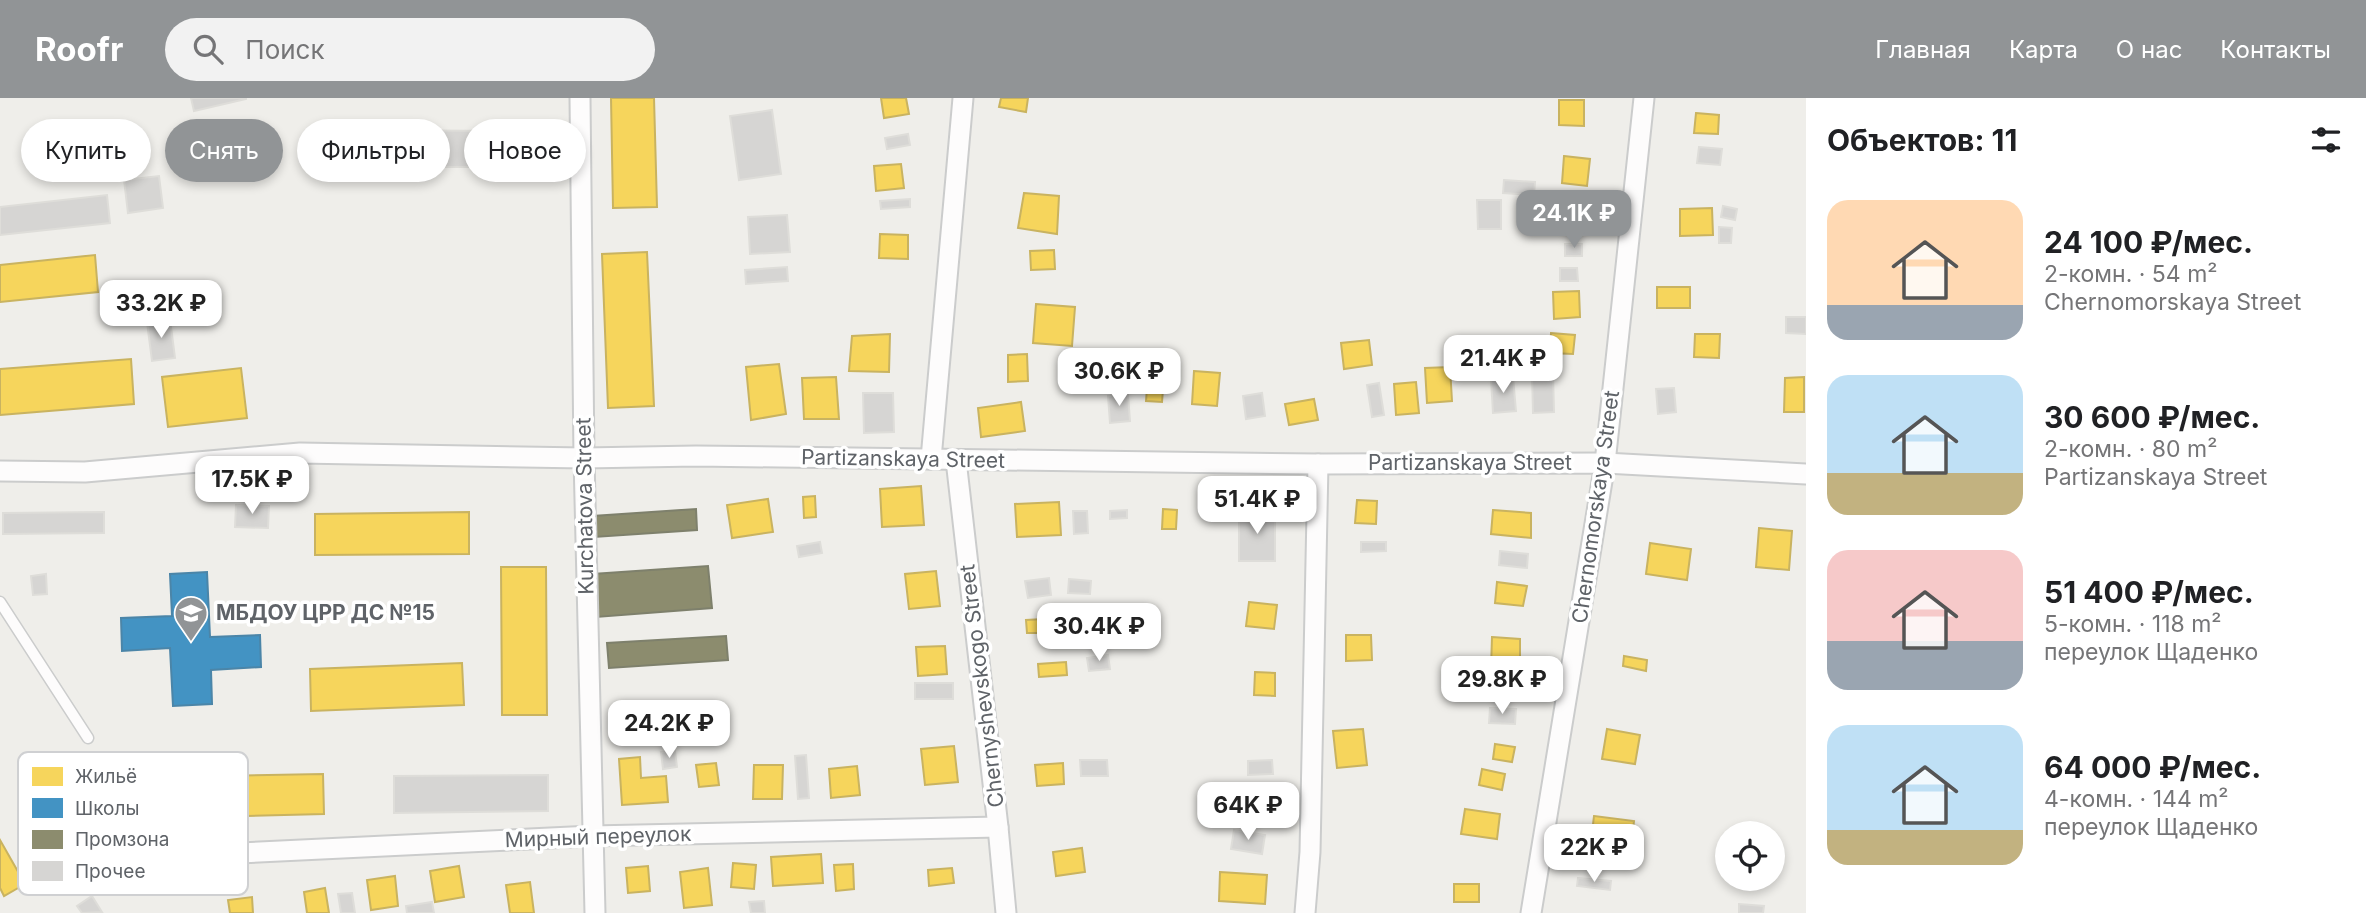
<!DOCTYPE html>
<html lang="ru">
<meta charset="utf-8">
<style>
:root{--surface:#fff;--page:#f2f2f2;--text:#202124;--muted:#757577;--accent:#919496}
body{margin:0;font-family:Inter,sans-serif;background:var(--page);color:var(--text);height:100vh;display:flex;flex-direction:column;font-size:26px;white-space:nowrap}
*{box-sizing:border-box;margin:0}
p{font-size:23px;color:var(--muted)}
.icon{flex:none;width:38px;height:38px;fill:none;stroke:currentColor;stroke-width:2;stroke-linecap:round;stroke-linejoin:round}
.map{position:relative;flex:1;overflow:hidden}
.drawer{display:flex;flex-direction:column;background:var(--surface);width:560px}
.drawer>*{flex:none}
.guide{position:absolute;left:21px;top:21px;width:665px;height:63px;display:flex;gap:14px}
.tools{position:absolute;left:1715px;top:723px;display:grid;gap:14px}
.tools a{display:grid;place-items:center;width:70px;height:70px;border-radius:50%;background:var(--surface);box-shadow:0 4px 10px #0003;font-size:35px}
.price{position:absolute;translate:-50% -60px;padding:0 16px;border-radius:14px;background:#fff;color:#222;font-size:23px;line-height:46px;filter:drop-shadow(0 2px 4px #0008)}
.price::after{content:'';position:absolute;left:50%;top:42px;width:21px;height:16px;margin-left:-10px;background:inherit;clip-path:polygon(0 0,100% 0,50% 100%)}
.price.active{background:var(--accent);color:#fff}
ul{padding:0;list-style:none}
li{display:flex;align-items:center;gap:21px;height:175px;padding:0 21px}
li span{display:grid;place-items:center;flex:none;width:196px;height:140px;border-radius:21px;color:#555}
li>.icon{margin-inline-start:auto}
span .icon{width:84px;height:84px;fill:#fffc;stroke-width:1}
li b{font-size:30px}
h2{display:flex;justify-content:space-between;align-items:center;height:84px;padding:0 21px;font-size:30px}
.tag{padding:0 24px;border-radius:32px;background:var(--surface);box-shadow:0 4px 10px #0003;font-size:24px;line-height:63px}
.tag.active{background:var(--accent);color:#fff}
header{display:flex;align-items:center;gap:42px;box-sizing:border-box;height:98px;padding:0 35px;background:var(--accent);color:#fff}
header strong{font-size:33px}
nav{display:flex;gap:38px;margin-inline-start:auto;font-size:24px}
.search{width:490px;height:63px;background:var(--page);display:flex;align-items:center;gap:18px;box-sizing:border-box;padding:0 24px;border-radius:38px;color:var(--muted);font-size:26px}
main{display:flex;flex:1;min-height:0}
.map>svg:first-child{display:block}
</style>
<header>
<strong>Roofr</strong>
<div class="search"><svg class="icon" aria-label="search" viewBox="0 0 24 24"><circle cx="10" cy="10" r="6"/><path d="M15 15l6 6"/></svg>Поиск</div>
<nav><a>Главная</a><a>Карта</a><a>О нас</a><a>Контакты</a></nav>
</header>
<main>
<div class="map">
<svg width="1806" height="815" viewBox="0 0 1806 815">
<rect width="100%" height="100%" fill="#efeeea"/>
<g fill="#f6d55c" stroke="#c9b360" stroke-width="2">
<polygon points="611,0 654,0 657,109 613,110"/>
<polygon points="881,0 906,0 909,16 884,20"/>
<polygon points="1001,0 1028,0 1026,14 999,9"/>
<polygon points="1559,2 1584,2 1584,28 1559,27"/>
<polygon points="1696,15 1719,17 1718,36 1694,35"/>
<polygon points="1564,58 1590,61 1587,88 1562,85"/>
<polygon points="901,66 904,90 876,93 874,68"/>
<polygon points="1024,95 1059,98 1057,136 1018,130"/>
<polygon points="1552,102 1583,104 1582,137 1550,135"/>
<polygon points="1712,110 1713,137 1680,138 1680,111"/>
<polygon points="880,136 908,137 908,161 879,160"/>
<polygon points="1054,152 1055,171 1031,172 1030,153"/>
<polygon points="647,154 654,308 608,310 602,156"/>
<polygon points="95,157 98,194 0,204 0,167"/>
<rect x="1657" y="189" width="33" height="21"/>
<polygon points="1579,193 1580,219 1554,221 1553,194"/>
<polygon points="1036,206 1075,209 1072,248 1033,245"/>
<polygon points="1551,235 1575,237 1573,256 1550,255"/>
<polygon points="890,236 889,274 849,273 852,238"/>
<polygon points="1695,236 1720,236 1719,260 1694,259"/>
<polygon points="1369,242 1372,267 1344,271 1341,245"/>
<polygon points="1027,256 1028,283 1008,284 1008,257"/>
<polygon points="131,261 134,306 0,317 0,271"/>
<polygon points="1149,265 1165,266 1162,304 1146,303"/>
<polygon points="779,266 786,316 751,322 746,269"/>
<polygon points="1450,269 1452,303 1427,305 1425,270"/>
<polygon points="241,270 247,320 168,329 162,279"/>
<polygon points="1194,273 1220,275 1217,308 1192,306"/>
<polygon points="836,279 839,321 804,321 802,280"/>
<polygon points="1804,279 1804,314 1784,314 1785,280"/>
<polygon points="1416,284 1419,315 1396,317 1394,286"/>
<polygon points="1314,301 1318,322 1289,327 1285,306"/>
<polygon points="1021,304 1025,333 981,339 978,310"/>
<polygon points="921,388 924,427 882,429 880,391"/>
<polygon points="815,398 816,419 804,420 803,399"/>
<polygon points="768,401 773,434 732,440 727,407"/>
<polygon points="1357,402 1377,403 1376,426 1355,425"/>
<polygon points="1059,404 1061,437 1017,439 1015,406"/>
<polygon points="1163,411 1177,412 1176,431 1162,431"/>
<polygon points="1493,412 1531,415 1531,440 1491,436"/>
<polygon points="469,414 469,456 315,457 315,416"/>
<polygon points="1759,430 1792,433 1789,472 1756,469"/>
<polygon points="1650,445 1691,451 1687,482 1646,476"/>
<polygon points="501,469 546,469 547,617 502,617"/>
<polygon points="936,473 940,508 909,511 905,476"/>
<polygon points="1497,484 1527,488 1523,508 1495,505"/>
<polygon points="1249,504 1277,507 1274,531 1246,528"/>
<polygon points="1044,521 1044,535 1027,535 1026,522"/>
<polygon points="1346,537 1371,537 1372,562 1346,563"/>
<polygon points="1492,539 1520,541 1520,569 1491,571"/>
<polygon points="945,548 947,576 918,578 916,549"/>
<polygon points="1624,558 1647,562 1646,573 1623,568"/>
<polygon points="1066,564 1067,577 1039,579 1038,566"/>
<polygon points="462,565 464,607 311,613 310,571"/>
<polygon points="1255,574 1275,575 1275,598 1254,597"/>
<polygon points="1363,631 1367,667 1337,670 1333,633"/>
<polygon points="1607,631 1640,637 1635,666 1602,661"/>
<polygon points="1495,646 1515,649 1512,664 1493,661"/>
<polygon points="954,648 958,684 925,687 921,651"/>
<polygon points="640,659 641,680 666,678 668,704 622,707 619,661"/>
<polygon points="716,665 719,687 699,689 696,667"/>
<polygon points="1063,665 1064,686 1037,688 1035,667"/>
<polygon points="754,667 783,667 782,701 753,701"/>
<polygon points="857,668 860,697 831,700 829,671"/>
<polygon points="1482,671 1505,676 1502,692 1479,687"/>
<polygon points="323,676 324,716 171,720 170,679"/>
<polygon points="1266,696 1266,715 1246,716 1245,697"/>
<polygon points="1465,711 1500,716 1497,741 1461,736"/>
<polygon points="1594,718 1634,723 1631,747 1591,743"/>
<polygon points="0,742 25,786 4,798 0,790"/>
<polygon points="1082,750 1085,774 1056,778 1053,754"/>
<polygon points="821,756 823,785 773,788 771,759"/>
<polygon points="733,765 756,767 754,791 731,789"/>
<polygon points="853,766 854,791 836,793 834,767"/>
<polygon points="459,768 464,799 435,804 430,773"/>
<polygon points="648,768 650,793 628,795 626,770"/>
<polygon points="708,770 712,807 684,810 680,774"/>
<polygon points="952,770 954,785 929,788 928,772"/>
<polygon points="1220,774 1267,777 1265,806 1219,803"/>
<polygon points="395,778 398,808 371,812 367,782"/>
<polygon points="530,784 534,815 510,815 506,787"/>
<rect x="1454" y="786" width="25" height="18"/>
<polygon points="325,790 329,815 307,815 304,794"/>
<polygon points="252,799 253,815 230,815 228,802"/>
</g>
<polygon fill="#4393c3" stroke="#4b85a8" stroke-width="2" points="207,474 210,539 260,537 261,569 211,572 212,606 173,608 170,550 122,553 121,520 172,518 170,476"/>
<g fill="#8c8c6e" stroke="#7e806c" stroke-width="2">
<polygon points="696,411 697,432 594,439 593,418"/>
<polygon points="708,468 712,510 596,519 593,476"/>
<polygon points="726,538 728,562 609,570 607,545"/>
</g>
<g fill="#d6d5d3" stroke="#deddd9" stroke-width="2">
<polygon points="191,0 246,0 246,1 194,13"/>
<polygon points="772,12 781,76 739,82 730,18"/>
<polygon points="370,32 499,33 499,69 370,69"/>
<polygon points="908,36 910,47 887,51 885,40"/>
<polygon points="253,38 259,65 199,78 193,51"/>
<polygon points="1699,49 1722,51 1720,67 1697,65"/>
<polygon points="159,78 163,110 128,115 124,82"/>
<polygon points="1504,82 1535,84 1534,97 1503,95"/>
<polygon points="107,97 110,125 0,137 0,109"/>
<polygon points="910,101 910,109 881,111 880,103"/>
<polygon points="1477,102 1501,102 1501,131 1478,131"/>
<polygon points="1723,108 1737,111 1735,122 1721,119"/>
<polygon points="787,117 790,154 750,156 748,119"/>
<polygon points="1719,129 1732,130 1731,145 1719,145"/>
<rect x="1565" y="146" width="17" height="12"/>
<polygon points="787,169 788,183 746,186 745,172"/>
<polygon points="1560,170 1577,170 1578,183 1560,183"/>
<polygon points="1786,219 1806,219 1806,236 1786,235"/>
<polygon points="170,221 175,260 152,263 147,224"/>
<polygon points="1553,275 1554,314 1533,315 1532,276"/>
<polygon points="1513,279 1516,313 1493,315 1491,281"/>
<polygon points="1379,285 1384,317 1372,319 1367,287"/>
<polygon points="1674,290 1676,314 1658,316 1656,291"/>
<polygon points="863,295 893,295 894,334 864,335"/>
<polygon points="1262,295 1265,318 1246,321 1243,298"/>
<polygon points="1128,296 1130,323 1110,325 1108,298"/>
<polygon points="236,407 269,408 268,430 235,429"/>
<polygon points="1127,412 1127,420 1110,421 1110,413"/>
<rect x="1239" y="412" width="36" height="51"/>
<polygon points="1073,413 1087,413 1088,435 1074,436"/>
<polygon points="104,414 104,435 3,436 3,415"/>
<polygon points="820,444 822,455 799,459 797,448"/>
<polygon points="1361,444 1386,444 1386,453 1361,454"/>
<polygon points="1500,453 1528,456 1527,470 1499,467"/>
<polygon points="46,476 47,496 33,497 31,478"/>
<polygon points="1049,480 1051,497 1028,500 1025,483"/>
<polygon points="1069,481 1091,483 1090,496 1068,495"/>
<polygon points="1108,557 1110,571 1089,573 1087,560"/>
<rect x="915" y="585" width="38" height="16"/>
<polygon points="1490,610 1516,611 1515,626 1489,625"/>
<polygon points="675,653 677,669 663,671 661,654"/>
<polygon points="806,657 809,700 798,701 795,658"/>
<polygon points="1080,662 1107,662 1108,678 1081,678"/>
<polygon points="1272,662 1273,676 1248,677 1248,663"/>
<polygon points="548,677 548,713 394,715 394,678"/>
<polygon points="1234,732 1265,737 1262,756 1231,751"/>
<polygon points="1578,780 1611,783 1610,792 1577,788"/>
<polygon points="352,795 355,815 341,815 338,796"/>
<polygon points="92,798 102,814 82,815 77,808"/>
<polygon points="764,803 765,815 751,815 749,804"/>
<polygon points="432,804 434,815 407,815 406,808"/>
<polygon points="1739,806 1764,808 1763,815 1739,815"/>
</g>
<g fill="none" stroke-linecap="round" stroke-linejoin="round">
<defs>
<polyline id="lane" points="0,504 88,640"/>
<g id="street">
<polyline points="580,0 584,360 595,815"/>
<polyline points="931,361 963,0"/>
<polyline points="956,362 998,729 1006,815"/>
<polyline points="0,373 85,374 300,355 584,360 696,358 1318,366 1605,365 1806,376"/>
<polyline points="198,757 592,738 998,729"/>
<polyline points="1305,815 1310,754 1318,366"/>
<polyline points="1531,815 1605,365 1644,0"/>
</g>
</defs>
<use href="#lane" stroke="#cbcccc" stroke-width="13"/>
<use href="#street" stroke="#cbcccc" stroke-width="23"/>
<use href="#lane" stroke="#fdfcfc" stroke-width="10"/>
<use href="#street" stroke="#fdfcfc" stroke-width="19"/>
</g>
<defs>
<symbol id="school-pin" viewBox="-11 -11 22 30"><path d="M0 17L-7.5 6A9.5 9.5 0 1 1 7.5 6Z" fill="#919496" stroke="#fff"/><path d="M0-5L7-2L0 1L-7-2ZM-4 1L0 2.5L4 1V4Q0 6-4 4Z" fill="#fff"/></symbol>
</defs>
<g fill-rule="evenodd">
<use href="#school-pin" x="172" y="496" width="38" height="52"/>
</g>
<g text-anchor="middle" stroke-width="7" stroke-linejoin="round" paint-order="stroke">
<g font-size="21" fill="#5f6368" stroke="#fff">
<text transform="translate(903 361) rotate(1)" y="7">Partizanskaya Street</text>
<text x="1470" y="372">Partizanskaya Street</text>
<text transform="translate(585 408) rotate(-91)" y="7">Kurchatova Street</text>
<text transform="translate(1596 409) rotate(-82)" y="7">Chernomorskaya Street</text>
<text transform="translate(982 588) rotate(-97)" y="7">Chernyshevskogo Street</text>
<text transform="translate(598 739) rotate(-2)" y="7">Мирный переулок</text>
</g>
<g font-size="21" font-weight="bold" fill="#5f6368" stroke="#fff" text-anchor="start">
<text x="216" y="522">МБДОУ ЦРР ДС №15</text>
</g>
</g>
<rect x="18" y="654" width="230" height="143" rx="10" fill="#fff" stroke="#cfd0d2" stroke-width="2"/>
<rect x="32" y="669" width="31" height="19" fill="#f6d55c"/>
<rect x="32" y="700" width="31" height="20" fill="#4393c3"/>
<rect x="32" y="732" width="31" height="19" fill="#8c8c6e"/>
<rect x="32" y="763" width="31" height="20" fill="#d6d5d3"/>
<g font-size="19" fill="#5f6368">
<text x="75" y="685">Жильё</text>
<text x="75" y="717">Школы</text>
<text x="75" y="748">Промзона</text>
<text x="75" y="780">Прочее</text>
</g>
</svg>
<div class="tools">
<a><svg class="icon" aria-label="locate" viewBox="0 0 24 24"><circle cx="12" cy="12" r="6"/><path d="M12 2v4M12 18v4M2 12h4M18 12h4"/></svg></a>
</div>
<b class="price active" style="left:1574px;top:152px">24.1K ₽</b>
<b class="price" style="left:161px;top:242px">33.2K ₽</b>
<b class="price" style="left:1503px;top:297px">21.4K ₽</b>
<b class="price" style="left:1119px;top:310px">30.6K ₽</b>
<b class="price" style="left:252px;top:418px">17.5K ₽</b>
<b class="price" style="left:1257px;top:438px">51.4K ₽</b>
<b class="price" style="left:1099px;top:565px">30.4K ₽</b>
<b class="price" style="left:1502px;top:618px">29.8K ₽</b>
<b class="price" style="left:669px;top:662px">24.2K ₽</b>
<b class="price" style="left:1248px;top:744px">64K ₽</b>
<b class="price" style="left:1594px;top:786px">22K ₽</b>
<div class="guide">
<a class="tag">Купить</a>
<a class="tag active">Снять</a>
<a class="tag">Фильтры</a>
<a class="tag">Новое</a>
</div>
</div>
<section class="drawer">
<h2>Объектов: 11<svg class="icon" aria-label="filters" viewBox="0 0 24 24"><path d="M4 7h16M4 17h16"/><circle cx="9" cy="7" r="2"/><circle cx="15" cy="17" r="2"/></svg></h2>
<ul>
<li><span style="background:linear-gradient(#ffd9b3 75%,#9aa5b1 0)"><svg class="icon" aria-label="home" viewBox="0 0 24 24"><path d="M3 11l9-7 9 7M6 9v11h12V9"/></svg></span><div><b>24 100 ₽/мес.</b><p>2-комн. · 54 m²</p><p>Chernomorskaya Street</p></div></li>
<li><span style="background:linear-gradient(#bfe0f5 70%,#c2b280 0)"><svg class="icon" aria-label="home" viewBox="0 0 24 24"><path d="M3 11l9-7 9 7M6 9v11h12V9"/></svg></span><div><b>30 600 ₽/мес.</b><p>2-комн. · 80 m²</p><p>Partizanskaya Street</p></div></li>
<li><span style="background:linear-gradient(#f6c9c9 65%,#9aa5b1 0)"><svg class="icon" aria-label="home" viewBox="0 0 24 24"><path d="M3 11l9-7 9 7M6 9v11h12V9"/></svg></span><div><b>51 400 ₽/мес.</b><p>5-комн. · 118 m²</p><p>переулок Щаденко</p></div></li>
<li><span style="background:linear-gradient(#bfe0f5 75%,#c2b280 0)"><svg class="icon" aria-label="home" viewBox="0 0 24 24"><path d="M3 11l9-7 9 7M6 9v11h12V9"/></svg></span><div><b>64 000 ₽/мес.</b><p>4-комн. · 144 m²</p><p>переулок Щаденко</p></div></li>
</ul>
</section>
</main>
